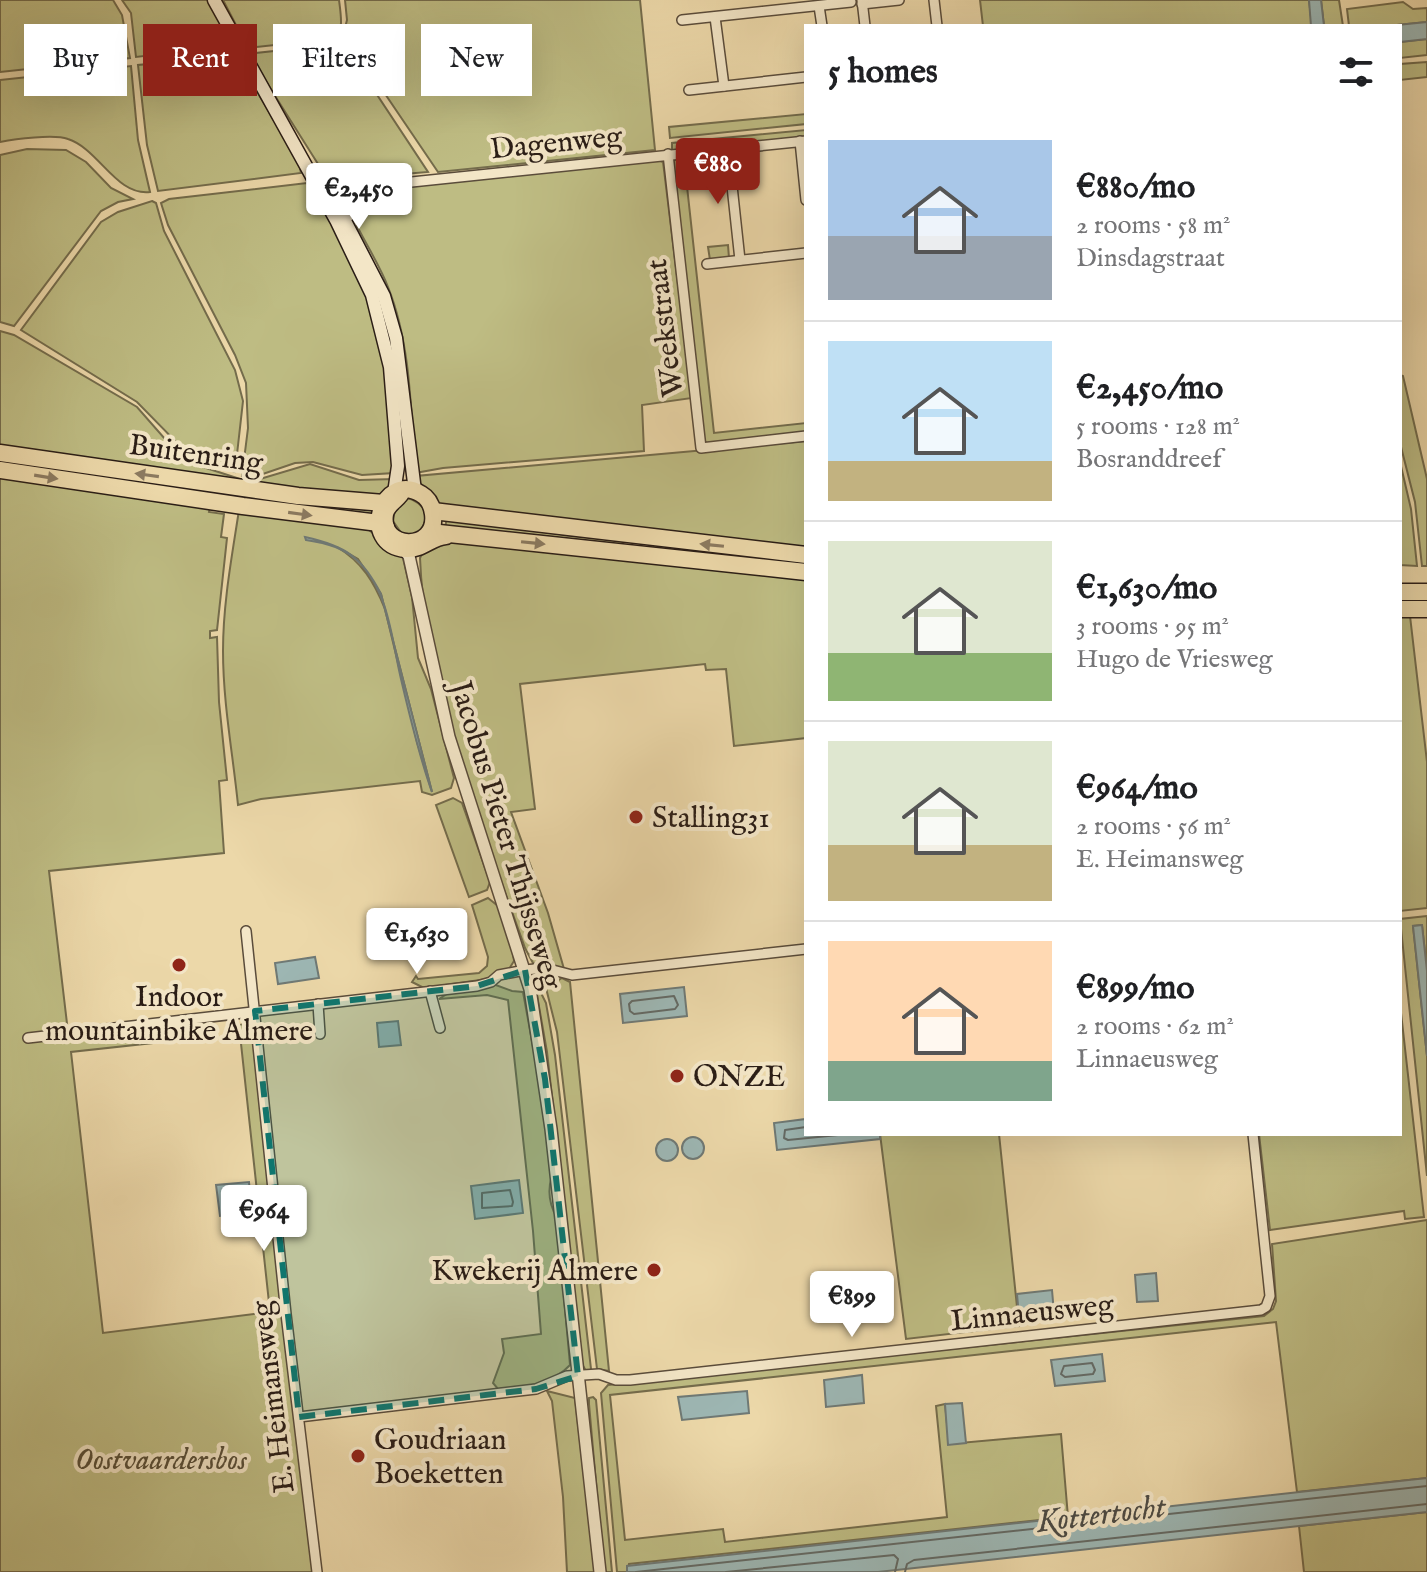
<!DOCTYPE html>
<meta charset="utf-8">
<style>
:root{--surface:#fff;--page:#f2f2f2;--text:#202124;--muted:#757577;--line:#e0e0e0;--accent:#8f2418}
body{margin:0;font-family:"IM FELL English",serif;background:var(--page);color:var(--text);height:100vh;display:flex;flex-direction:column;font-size:30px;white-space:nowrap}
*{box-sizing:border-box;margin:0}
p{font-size:26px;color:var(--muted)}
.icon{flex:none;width:44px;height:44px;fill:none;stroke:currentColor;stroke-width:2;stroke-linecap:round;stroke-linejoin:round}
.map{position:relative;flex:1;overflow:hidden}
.drawer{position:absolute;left:804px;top:24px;width:598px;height:1112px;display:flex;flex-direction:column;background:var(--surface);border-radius:0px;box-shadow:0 8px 32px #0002}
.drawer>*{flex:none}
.banner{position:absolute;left:24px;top:24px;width:660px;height:72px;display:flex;gap:16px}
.price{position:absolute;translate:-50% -68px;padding:0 18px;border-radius:8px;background:#fff;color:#222;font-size:26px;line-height:52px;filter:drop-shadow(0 2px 4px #0008)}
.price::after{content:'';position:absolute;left:50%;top:48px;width:24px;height:18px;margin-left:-12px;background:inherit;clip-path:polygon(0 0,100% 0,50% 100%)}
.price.active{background:var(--accent);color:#fff}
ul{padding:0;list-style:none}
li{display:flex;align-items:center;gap:24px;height:200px;padding:0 24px}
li+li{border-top:2px solid var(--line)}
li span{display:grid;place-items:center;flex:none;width:224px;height:160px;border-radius:0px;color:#555}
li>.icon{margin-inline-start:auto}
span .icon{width:96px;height:96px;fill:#fffc;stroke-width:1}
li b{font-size:34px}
h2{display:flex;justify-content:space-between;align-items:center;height:96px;padding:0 24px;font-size:34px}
.pill{padding:0 28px;border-radius:0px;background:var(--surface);box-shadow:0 8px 32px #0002;font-size:28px;line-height:72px}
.pill.active{background:var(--accent);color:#fff}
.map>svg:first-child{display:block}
</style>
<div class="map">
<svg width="1427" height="1572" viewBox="0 0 1427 1572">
<rect width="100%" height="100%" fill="#ecd8a9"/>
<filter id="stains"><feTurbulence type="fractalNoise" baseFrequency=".0025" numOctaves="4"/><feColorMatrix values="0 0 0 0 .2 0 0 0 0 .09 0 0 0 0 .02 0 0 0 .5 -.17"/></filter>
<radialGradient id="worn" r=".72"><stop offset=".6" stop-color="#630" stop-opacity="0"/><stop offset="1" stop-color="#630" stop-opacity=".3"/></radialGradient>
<g fill="#bebc83" stroke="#746c4c" stroke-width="2" fill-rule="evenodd">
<polygon points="0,0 113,0 122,15 130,58 0,72"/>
<polygon points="122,0 208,0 232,46 136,57 131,13"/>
<path d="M223,0H339C341,15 344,32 334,43L312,41L248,48Z"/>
<polygon points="345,0 640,0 655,150 438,172 360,57 341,44 347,20"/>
<polygon points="980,0 1309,0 1312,26 983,26"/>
<polygon points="1321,0 1339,0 1343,26 1324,26"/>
<polygon points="1403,2 1413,9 1427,8 1427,22 1387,26 1349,26 1347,9"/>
<polygon points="1427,39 1427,55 1400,58 1400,42"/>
<polygon points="320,46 334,49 358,66 428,172 404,174 360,199 342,202 253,61 256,53"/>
<polygon points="236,56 299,163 301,173 158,191 147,145 138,65"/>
<polygon points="1427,62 1427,77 1400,80 1400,64"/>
<path d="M131,66L138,140L150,192C116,196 99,149 68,139C54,134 15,139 0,142V80Z"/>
<polygon points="806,114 806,124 670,138 669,127"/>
<polygon points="806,130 806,138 672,152 672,143"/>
<polygon points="27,149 66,150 86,162 111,188 133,199 118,202 101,211 14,326 0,322 0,155"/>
<polygon points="684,159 714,433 806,423 806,435 709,445 704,441 672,160"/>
<path d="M658,160L663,162L692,398L642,405L644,451L443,468L415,473C411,412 411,344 388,287C380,266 367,246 357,226V220L369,206L407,186Z"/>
<polygon points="307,183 315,189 353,261 382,339 394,473 362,475 313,462 295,463 257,476 242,476 248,428 246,383 235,355 168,225 161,203 169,199"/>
<polygon points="152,201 156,203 164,231 235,370 243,401 235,472 207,462 186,447 184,450 137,402 21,330 101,222 118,212"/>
<polygon points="728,245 729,258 710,260 708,247"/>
<polygon points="0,331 14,335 137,407 172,447 197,465 243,480 260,479 310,464 359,480 394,479 394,485 379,498 365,500 0,448"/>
<polygon points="1400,375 1403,376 1427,479 1427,566 1422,566 1415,502 1400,443"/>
<polygon points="806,441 806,550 446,510 420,487 416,476"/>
<polygon points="1400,462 1411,509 1417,566 1400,565"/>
<polygon points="0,477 210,508 209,512 224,514 221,537 227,538 217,630 210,631 210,638 217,637 219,702 227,780 219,781 224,853 49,871 68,1032 208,1020 208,1037 71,1052 103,1333 270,1312 239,1025 251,1023 254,1026 314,1572 0,1572"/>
<polygon points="242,493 375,507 374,520 241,503"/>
<path d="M408,498C428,505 432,521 415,535L402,534L393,521L395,509Z"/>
<path d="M239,510L369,530L403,558L412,597L418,658L431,689L454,778L451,788L432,795L422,792L420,781L261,799L238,805C233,755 223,703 223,651C223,603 232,556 239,510ZM337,547L358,559L381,594L432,792L417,742L385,609C374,582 362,562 337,547Z"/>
<polygon points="447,516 523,525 564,535 623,541 621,549 445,529"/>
<path d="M438,541L806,577V738L734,746L726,669L706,670L705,664L520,684L535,809L511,812L548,913L564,969L533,963L525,948C482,827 425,687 420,558L422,554Z"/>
<polygon points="654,543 806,559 806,568 653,553"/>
<polygon points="1400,616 1410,616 1427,762 1427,908 1400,911"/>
<polygon points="453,798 462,803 490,882 487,890 469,897 436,805"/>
<polygon points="488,898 498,906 513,953 514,961 509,969 487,979 424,988 412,982 416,976 418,979 479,973 487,966 488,957 472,905"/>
<polygon points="1427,916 1427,971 1422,925 1413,926 1427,1056 1427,1176 1400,919"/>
<polygon points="562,978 570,982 609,1371 597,1369 557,1032 546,988"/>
<path d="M493,984L512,991L523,992L542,1096L552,1176C547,1191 549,1204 557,1218L570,1365C552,1385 524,1387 498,1389L493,1383L504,1353L502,1339L541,1334L533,1231L508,1000L487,995L439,999L450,992Z"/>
<polygon points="540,991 546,1003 555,1055 591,1369 589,1371 586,1371 582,1364 547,1052 537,995"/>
<polygon points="1400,1004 1424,1217 1405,1219 1404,1211 1270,1230 1259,1134 1400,1134"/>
<polygon points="880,1134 999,1134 1019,1326 906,1339"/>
<polygon points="1427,1220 1427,1478 1297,1492 1276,1322 610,1395 625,1540 723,1529 725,1542 947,1517 936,1406 945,1404 949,1444 1061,1434 1068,1517 629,1564 627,1572 617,1572 601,1393 608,1385 1264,1316 1273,1309 1276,1301 1272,1244"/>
<polygon points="547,1391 575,1398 595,1572 567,1572 563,1497 552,1401"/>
<polygon points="593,1397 596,1400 612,1572 604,1572 589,1404 589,1398"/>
<polygon points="1427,1512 1427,1572 1304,1572 1299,1526"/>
</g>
<g fill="#9db7b4" stroke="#6f7975" stroke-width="2">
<polygon points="1309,0 1321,0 1324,26 1311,26"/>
<polygon points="1427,22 1427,39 1400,42 1400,26 1387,26"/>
<path d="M305,537C346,546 362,557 381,594L432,792C419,756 410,717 401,679C392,641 389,594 361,564C345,548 327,543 306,540Z"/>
<polygon points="1422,925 1427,971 1427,1056 1413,926"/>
<polygon points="315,957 319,978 278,984 275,963"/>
<polygon points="684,987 687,1016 623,1023 620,994"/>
<polygon points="398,1021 401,1045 379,1047 377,1023"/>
<polygon points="806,1119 806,1134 880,1134 880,1139 777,1150 774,1123"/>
<circle cx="693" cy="1148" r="11"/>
<circle cx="667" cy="1150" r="11"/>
<polygon points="519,1180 523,1213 475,1219 471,1186"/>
<polygon points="249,1182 252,1213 220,1216 216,1185"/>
<polygon points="1156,1273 1158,1301 1137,1302 1135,1275"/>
<polygon points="1052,1290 1054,1313 1019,1317 1017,1294"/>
<polygon points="1102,1354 1105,1381 1055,1386 1051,1360"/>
<polygon points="862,1375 864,1403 826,1407 824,1380"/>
<polygon points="747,1391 749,1413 682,1420 678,1397"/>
<polygon points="962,1403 966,1443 948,1445 945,1404"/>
<polygon points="1427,1478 1427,1512 878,1572 627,1572 627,1566"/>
</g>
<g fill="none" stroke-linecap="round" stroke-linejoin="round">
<g stroke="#646a65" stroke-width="2">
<polygon points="674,996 678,1005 675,1009 634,1014 630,1011 629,1004 632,1001"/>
<polyline points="806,1127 785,1130 784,1138 788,1140 848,1134"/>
<polygon points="510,1190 513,1202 512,1206 482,1208 482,1193"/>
<polygon points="1092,1363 1095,1370 1093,1374 1065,1377 1061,1374 1064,1366"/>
<polyline points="636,1572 1427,1486"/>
<polyline points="726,1572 894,1555 898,1559 895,1572"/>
<polyline points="905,1572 907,1564 914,1560 1427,1504"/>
</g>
<defs>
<g id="minor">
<polyline points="862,0 865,26"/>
<polyline points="934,0 937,26"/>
<polyline points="862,4 899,0"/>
<polyline points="819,6 822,26"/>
<polyline points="715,17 724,86"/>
<polyline points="682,20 851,2"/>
<polyline points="689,90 806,77"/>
<polyline points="800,141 806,200"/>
<polyline points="728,149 740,260"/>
<polyline points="668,154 701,448 806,436"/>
<polyline points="336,220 345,209 362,204"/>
<polyline points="339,220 345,220 363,203 402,183 806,141"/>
<polyline points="707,264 806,253"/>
<polyline points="246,931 286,1314 317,1572"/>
<polyline points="430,991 440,1028"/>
<polyline points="318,1004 320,1034"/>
<polyline points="28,1038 477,986 491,982 499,975 525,970 545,968 572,975 806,949"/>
<polyline points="299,1417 536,1389 567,1376 599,1374 616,1380 630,1380 1261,1310 1266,1307 1270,1296 1253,1134"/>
</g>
<polyline id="tertiary" points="403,549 409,556 449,737 530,989 551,1129 600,1572"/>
<g id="secondary">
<polyline points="214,0 336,220 372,295 390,367 398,466 394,493"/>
<polyline points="343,217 384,296 396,338 415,491"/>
</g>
<g id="trunk">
<polyline points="0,453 298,496 384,503"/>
<polyline points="0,470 243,506 379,523 386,527"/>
<path d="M403,490C399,500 387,503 385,514C379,551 438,552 433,514C432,506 428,498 421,494C382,470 358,545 406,549C422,550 431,537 446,536"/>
<polyline points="433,511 806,555"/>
<polyline points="430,532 806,572"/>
<polyline points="1400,592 1427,592"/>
<polyline points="1400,609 1427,609"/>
</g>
</defs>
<use href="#minor" stroke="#5a4c3b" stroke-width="12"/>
<use href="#tertiary" stroke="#5a4c3b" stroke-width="14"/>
<use href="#secondary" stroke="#2a1d16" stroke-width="15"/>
<use href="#trunk" stroke="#2a1d16" stroke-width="19"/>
<use href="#minor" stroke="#f3e6c7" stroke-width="9"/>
<use href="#tertiary" stroke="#f3e6c7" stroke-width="11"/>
<use href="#secondary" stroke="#f3e6c7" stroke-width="12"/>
<use href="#trunk" stroke="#ecd8a9" stroke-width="16"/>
</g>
<defs><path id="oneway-solid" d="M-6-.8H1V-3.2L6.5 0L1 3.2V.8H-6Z" transform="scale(2)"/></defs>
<g fill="#8b7a60">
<use href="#oneway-solid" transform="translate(147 475) rotate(-172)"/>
<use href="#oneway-solid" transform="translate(46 477) rotate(9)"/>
<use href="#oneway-solid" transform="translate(300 514) rotate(8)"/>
<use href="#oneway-solid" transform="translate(533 543) rotate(6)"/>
<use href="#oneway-solid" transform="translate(712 545) rotate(-174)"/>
</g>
<path fill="#0f766e" fill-opacity="0.2" stroke="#0f766e" stroke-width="6" stroke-dasharray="16 10" stroke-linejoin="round" d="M525,970L545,1079L578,1376L536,1389L299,1417L255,1011L477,986Z"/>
<g fill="#8f2418" stroke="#f3e6c7" stroke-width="3">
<circle cx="636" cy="817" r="8"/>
<circle cx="179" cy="965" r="8"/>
<circle cx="677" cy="1076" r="8"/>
<circle cx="654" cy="1270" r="8"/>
<circle cx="358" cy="1456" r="8"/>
</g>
<g text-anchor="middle" stroke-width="8" stroke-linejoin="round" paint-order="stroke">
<g font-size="30" fill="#2a1d16" stroke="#f3e6c7">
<text transform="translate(556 142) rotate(-6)" y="10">Dagenweg</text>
<text transform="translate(664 328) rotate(-97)" y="10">Weekstraat</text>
<text transform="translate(196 453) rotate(8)" y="10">Buitenring</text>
<text transform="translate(507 835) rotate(73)" y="10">Jacobus Pieter Thijsseweg</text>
<text transform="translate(1032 1312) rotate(-6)" y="10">Linnaeusweg</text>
<text transform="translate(272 1397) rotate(-97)" y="10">E. Heimansweg</text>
</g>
<g font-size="30" fill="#2a1d16" stroke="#f3e6c7" text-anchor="start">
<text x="652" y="827">Stalling31</text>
<text x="179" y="1006" text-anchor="middle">Indoor<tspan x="179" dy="34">mountainbike Almere</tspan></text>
<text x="693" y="1086">ONZE</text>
<text x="638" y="1280" text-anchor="end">Kwekerij Almere</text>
<text x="374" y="1449">Goudriaan<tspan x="374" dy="34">Boeketten</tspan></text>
</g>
<g font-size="30" font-style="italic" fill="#564d37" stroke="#f3e6c7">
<text x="161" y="1469">Oostvaardersbos</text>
</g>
<g font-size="32" font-style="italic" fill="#4c4b45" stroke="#f3e6c7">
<text transform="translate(1101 1513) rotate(-7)" y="11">Kottertocht</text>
</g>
</g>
<rect width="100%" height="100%" filter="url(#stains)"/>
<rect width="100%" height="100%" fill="url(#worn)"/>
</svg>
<b class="price active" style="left:718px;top:206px">€880</b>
<b class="price" style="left:359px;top:231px">€2,450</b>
<b class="price" style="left:417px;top:976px">€1,630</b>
<b class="price" style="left:264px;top:1253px">€964</b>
<b class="price" style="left:852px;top:1339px">€899</b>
<div class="banner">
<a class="pill">Buy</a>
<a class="pill active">Rent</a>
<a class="pill">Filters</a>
<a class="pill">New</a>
</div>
<section class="drawer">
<h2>5 homes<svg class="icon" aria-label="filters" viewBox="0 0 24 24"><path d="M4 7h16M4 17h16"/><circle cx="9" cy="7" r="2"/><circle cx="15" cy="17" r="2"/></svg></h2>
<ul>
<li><span style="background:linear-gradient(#a9c7e8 60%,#9aa5b1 0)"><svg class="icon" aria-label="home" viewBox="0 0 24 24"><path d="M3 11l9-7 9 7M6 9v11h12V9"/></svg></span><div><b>€880/mo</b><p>2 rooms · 58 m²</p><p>Dinsdagstraat</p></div></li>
<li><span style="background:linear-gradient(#bfe0f5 75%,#c2b280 0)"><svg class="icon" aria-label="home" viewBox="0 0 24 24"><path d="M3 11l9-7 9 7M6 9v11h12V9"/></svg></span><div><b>€2,450/mo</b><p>5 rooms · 128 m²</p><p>Bosranddreef</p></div></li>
<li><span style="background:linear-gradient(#dfe7d0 70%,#8fb573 0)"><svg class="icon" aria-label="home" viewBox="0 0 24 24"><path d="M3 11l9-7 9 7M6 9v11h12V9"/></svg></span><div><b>€1,630/mo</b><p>3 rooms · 95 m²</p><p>Hugo de Vriesweg</p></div></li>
<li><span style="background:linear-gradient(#dfe7d0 65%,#c2b280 0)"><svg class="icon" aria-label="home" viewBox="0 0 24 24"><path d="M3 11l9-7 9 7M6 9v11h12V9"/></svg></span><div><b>€964/mo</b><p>2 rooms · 56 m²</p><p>E. Heimansweg</p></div></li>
<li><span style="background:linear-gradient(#ffd9b3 75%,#7fa58c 0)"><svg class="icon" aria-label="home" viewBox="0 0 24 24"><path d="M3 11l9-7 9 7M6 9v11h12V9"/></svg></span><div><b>€899/mo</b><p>2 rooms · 62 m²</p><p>Linnaeusweg</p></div></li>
</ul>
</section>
</div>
